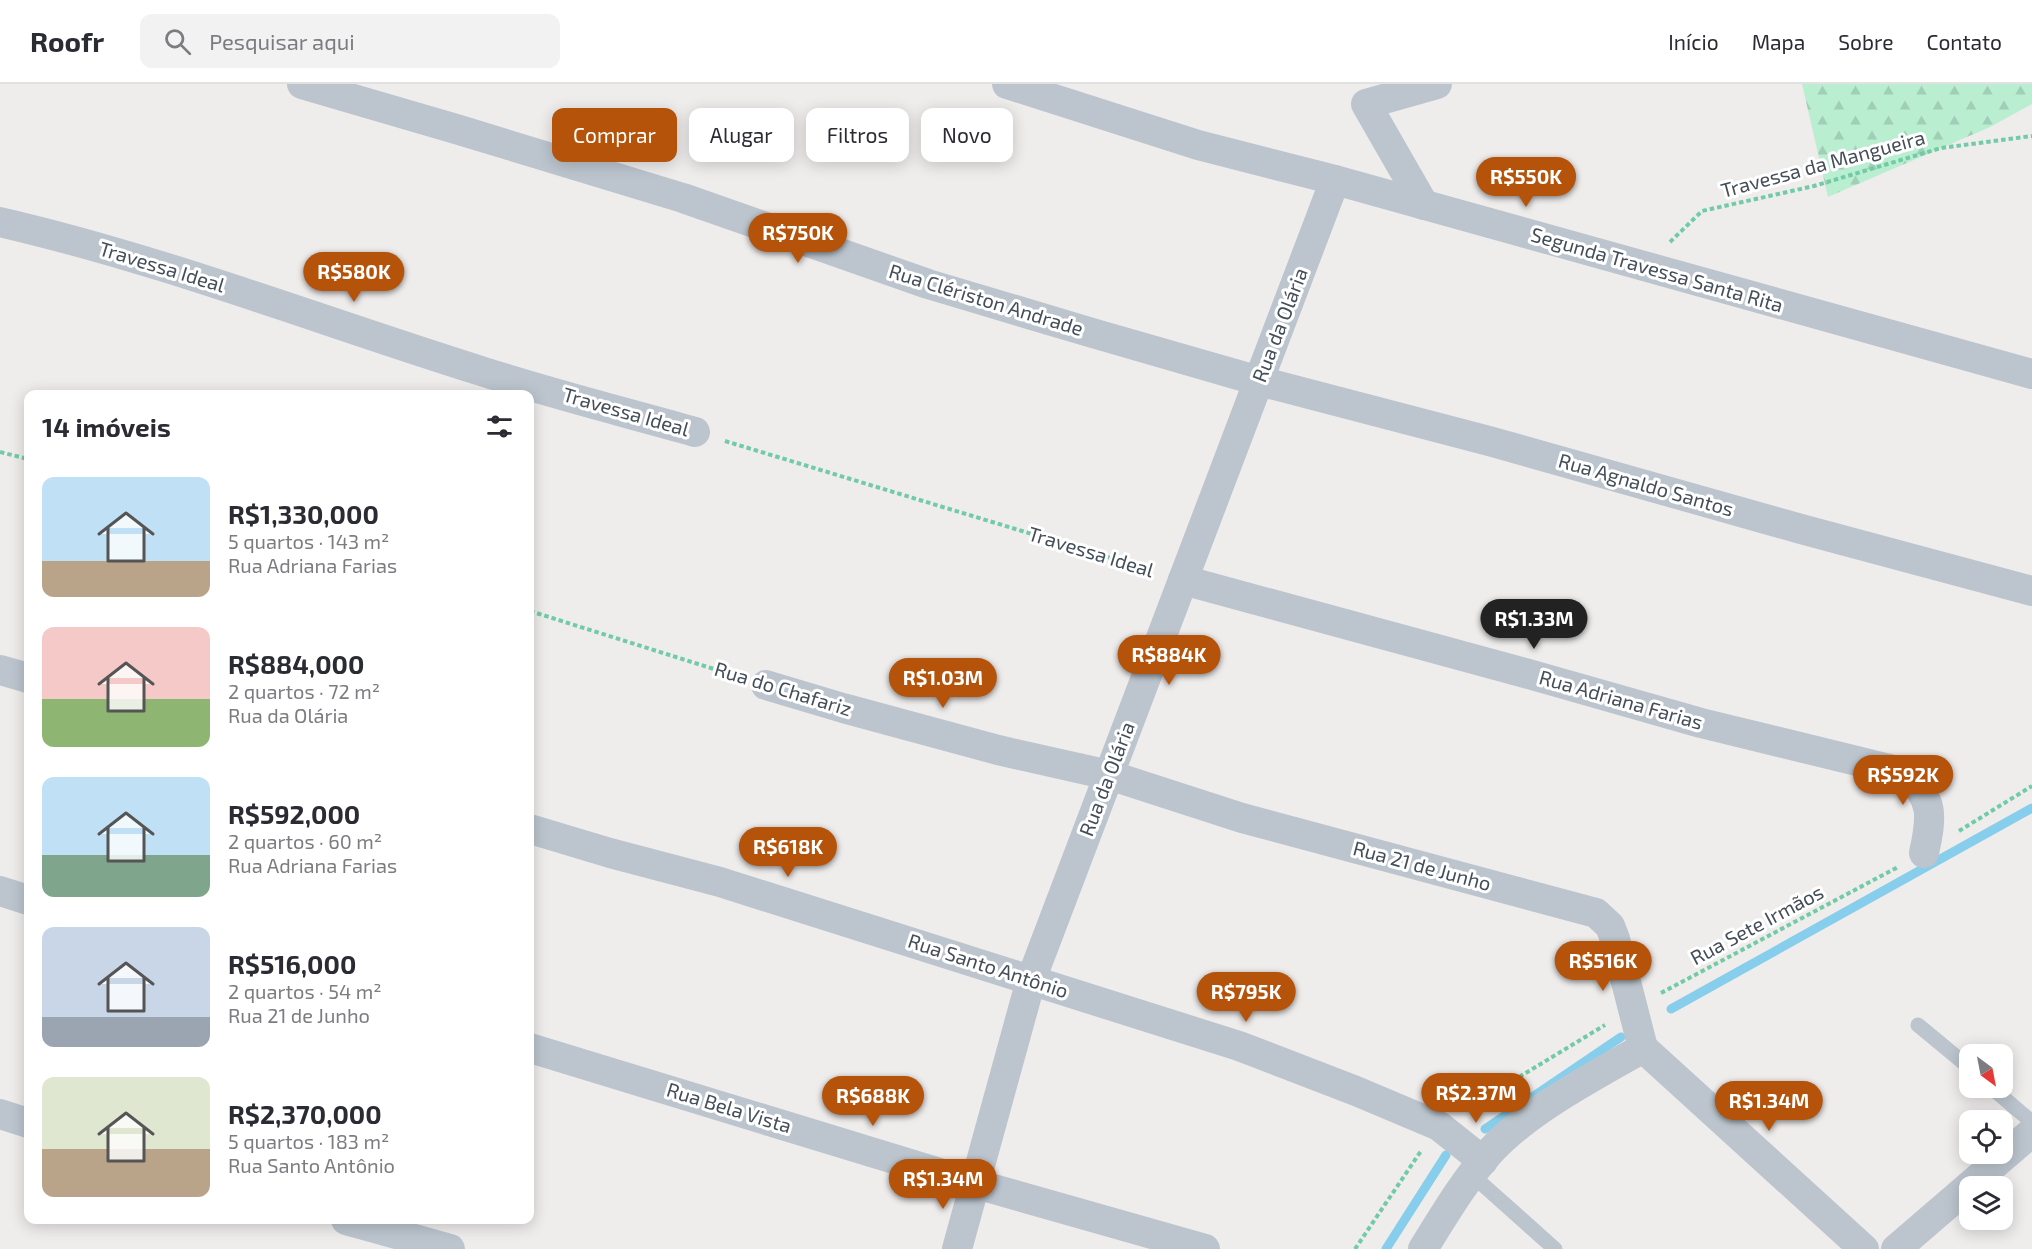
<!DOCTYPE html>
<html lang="pt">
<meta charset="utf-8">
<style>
:root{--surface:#fff;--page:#f2f2f3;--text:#2b2b33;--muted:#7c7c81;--line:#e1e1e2;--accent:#b45309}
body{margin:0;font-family:"Exo 2",sans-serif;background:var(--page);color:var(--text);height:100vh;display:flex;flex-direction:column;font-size:22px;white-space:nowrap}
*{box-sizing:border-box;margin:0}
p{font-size:20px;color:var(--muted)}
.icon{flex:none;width:33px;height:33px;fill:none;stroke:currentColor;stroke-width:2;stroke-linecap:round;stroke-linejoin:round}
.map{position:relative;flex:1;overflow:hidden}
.details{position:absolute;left:24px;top:306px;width:510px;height:834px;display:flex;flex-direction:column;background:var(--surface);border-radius:12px;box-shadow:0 3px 15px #0003}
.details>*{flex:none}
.top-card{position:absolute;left:552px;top:24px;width:570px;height:54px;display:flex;gap:12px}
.needle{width:39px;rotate:148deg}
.tools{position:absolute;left:1959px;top:960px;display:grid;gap:12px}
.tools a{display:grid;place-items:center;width:54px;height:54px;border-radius:12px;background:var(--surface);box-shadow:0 3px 15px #0003;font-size:30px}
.price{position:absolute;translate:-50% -51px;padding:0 14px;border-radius:21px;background:var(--accent);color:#fff;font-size:20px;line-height:39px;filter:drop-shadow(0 2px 3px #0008)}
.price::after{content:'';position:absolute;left:50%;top:36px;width:18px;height:14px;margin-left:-9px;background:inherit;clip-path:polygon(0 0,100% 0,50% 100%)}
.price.on{background:#222;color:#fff}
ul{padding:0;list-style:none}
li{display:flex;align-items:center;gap:18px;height:150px;padding:0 18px}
li span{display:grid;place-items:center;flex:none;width:168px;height:120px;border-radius:12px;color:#555}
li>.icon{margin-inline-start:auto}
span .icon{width:72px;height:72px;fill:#fffc;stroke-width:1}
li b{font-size:26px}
h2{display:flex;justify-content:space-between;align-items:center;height:72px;padding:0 18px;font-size:26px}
.pill{padding:0 21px;border-radius:12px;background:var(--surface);box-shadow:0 3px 15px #0003;font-size:21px;line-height:54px}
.pill.on{background:var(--accent);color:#fff}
header{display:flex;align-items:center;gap:36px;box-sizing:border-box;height:84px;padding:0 30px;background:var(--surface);border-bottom:2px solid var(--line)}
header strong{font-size:28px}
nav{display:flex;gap:33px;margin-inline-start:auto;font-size:21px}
.search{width:420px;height:54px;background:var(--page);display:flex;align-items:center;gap:15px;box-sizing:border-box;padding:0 21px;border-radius:12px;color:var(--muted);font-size:22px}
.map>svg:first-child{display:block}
</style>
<header>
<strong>Roofr</strong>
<div class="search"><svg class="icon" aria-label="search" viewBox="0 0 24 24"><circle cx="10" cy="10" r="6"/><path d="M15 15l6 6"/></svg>Pesquisar aqui</div>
<nav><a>Início</a><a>Mapa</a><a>Sobre</a><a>Contato</a></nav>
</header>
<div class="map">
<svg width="2032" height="1165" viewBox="0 0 2032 1165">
<defs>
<pattern id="forest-firs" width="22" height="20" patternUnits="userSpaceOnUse" patternTransform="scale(1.5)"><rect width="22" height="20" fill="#b9eed1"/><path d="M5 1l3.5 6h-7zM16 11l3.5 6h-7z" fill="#a0ceb6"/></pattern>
</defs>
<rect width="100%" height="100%" fill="#efecec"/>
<polygon fill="url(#forest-firs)" points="1802,0 2032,0 2032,20 1990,43 1828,113"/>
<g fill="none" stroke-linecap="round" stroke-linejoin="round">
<g stroke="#86ceeb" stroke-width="9">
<polyline points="1671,925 2032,724"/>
<polyline points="1485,1045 1621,953"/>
<polyline points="1386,1165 1446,1071"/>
</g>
<g stroke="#71cba6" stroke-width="4" stroke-dasharray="4.5 3" stroke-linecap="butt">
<polyline points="1670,158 1702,127 1814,102 1941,64 2032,52"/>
<polyline points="725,357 1154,487"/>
<polyline points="0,368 28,375"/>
<polyline points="530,527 736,592"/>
<polyline points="1959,747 2032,702"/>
<polyline points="1661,909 1898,783"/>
<polyline points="1468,1024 1605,941"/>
<polyline points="1355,1165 1421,1067"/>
</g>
<g stroke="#bcc5ce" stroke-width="15">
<polyline points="1918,941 1970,984"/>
<polyline points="1992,1004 2032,1038"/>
<polyline points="1472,1091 1555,1165"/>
</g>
<g stroke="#bcc5ce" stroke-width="30">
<polyline points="302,0 456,45 683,114 928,200 1089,248 1259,297 1489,357 1801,445 2032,507"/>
<polyline points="1007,0 1198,61 1335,96 2032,290"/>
<polyline points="1424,121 1366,20 1437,0"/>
<path d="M0,138C164,176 321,237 481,287C552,310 624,328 695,348"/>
<path d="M1183,496L1525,589L1701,639L1906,689C1934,716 1932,732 1924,769"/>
<polyline points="0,586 28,594"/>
<polyline points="766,601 843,624 998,666 1109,691 1242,734 1596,829 1610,842 1615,855 1643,964"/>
<polyline points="530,745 610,769 720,798 1239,962 1356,1007 1439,1042 1483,1077"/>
<polyline points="0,807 28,816"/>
<polyline points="530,964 976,1100 1205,1165"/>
<polyline points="1643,964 1864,1165"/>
<polyline points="0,1030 28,1039"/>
<polyline points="346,1136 450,1165"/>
<polyline points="957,1165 1031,896 1335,96"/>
<path d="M1423,1165C1443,1133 1463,1099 1488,1070C1526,1027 1593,993 1643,964"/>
<polyline points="1896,1165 2032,1048"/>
</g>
</g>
<g text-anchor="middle" stroke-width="6" stroke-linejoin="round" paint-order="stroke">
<g font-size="20" fill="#444e59" stroke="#fff">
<text transform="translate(1823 80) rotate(-15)" y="7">Travessa da Mangueira</text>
<text transform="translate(162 183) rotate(17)" y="7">Travessa Ideal</text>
<text transform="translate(1657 186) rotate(16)" y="7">Segunda Travessa Santa Rita</text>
<text transform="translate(986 216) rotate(17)" y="7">Rua Clériston Andrade</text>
<text transform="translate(1280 241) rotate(-69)" y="7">Rua da Olária</text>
<text transform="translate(626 328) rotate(16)" y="7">Travessa Ideal</text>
<text transform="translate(1646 401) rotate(16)" y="7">Rua Agnaldo Santos</text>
<text transform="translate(1091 468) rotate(17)" y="7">Travessa Ideal</text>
<text transform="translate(783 605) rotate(17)" y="7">Rua do Chafariz</text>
<text transform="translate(1621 616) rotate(16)" y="7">Rua Adriana Farias</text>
<text transform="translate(1107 695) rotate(-69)" y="7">Rua da Olária</text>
<text transform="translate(1422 782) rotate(15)" y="7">Rua 21 de Junho</text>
<text transform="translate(1757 841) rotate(-28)" y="7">Rua Sete Irmãos</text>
<text transform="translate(988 882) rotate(18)" y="7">Rua Santo Antônio</text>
<text transform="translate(729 1024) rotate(17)" y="7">Rua Bela Vista</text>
</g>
</g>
</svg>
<div class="tools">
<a><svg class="needle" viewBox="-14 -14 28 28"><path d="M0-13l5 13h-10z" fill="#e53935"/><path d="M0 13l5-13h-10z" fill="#7c7c81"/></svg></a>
<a><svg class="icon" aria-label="locate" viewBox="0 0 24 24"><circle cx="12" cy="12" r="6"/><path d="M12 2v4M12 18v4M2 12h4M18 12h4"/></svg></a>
<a><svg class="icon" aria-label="layers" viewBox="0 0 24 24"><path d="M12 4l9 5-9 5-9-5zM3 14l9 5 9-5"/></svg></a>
</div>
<b class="price" style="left:1526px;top:124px">R$550K</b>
<b class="price" style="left:798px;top:180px">R$750K</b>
<b class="price" style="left:354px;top:219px">R$580K</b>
<b class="price on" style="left:1534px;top:566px">R$1.33M</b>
<b class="price" style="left:1169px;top:602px">R$884K</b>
<b class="price" style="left:943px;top:625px">R$1.03M</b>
<b class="price" style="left:1903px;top:722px">R$592K</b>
<b class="price" style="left:788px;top:794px">R$618K</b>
<b class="price" style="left:1603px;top:908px">R$516K</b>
<b class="price" style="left:1246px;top:939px">R$795K</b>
<b class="price" style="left:1476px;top:1040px">R$2.37M</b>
<b class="price" style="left:873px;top:1043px">R$688K</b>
<b class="price" style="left:1769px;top:1048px">R$1.34M</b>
<b class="price" style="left:943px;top:1126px">R$1.34M</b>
<div class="top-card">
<a class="pill on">Comprar</a>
<a class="pill">Alugar</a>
<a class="pill">Filtros</a>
<a class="pill">Novo</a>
</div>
<section class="details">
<h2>14 imóveis<svg class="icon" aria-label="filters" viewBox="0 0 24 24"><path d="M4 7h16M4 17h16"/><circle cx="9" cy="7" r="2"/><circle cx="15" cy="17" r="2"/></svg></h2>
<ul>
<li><span style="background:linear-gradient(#bfe0f5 70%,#b9a48a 0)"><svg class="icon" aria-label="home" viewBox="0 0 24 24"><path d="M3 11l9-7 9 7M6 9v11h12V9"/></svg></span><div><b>R$1,330,000</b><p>5 quartos · 143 m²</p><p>Rua Adriana Farias</p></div></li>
<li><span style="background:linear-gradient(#f6c9c9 60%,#8fb573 0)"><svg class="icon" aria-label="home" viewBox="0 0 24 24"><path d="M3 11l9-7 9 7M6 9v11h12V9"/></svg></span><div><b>R$884,000</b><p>2 quartos · 72 m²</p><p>Rua da Olária</p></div></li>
<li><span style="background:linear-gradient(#bfe0f5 65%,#7fa58c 0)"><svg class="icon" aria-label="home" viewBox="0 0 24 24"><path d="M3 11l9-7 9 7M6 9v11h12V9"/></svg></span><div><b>R$592,000</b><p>2 quartos · 60 m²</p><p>Rua Adriana Farias</p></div></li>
<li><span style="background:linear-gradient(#c9d6e8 75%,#9aa5b1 0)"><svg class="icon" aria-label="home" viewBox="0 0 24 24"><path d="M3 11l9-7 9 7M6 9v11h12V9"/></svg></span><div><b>R$516,000</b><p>2 quartos · 54 m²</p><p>Rua 21 de Junho</p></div></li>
<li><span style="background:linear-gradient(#dfe7d0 60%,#b9a48a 0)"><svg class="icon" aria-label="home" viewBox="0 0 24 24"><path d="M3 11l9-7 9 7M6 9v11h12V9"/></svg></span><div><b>R$2,370,000</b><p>5 quartos · 183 m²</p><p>Rua Santo Antônio</p></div></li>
</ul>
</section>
</div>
